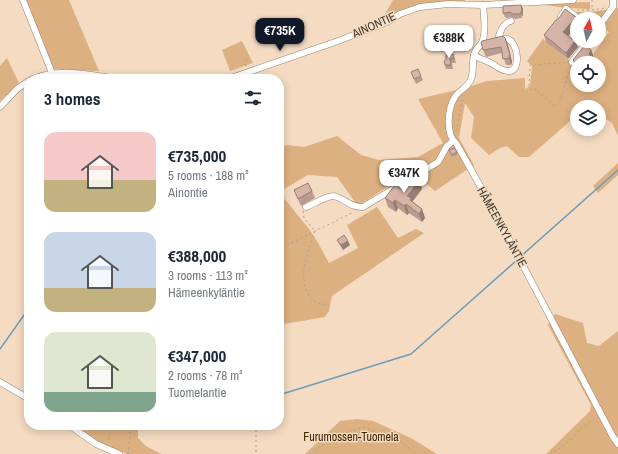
<!DOCTYPE html>
<meta charset="utf-8">
<style>
:root{--surface:#fff;--page:#f2f2f3;--text:#1f2937;--muted:#747a83;--accent:#111827}
body{margin:0;font-family:"Archivo Narrow",sans-serif;background:var(--page);color:var(--text);height:100vh;display:flex;flex-direction:column;font-size:15px;white-space:nowrap}
*{box-sizing:border-box;margin:0}
p{font-size:13px;color:var(--muted)}
.icon{flex:none;width:22px;height:22px;fill:none;stroke:currentColor;stroke-width:2;stroke-linecap:round;stroke-linejoin:round}
.map{position:relative;flex:1;overflow:hidden}
.details{position:absolute;left:24px;top:74px;width:260px;height:356px;display:flex;flex-direction:column;background:var(--surface);border-radius:16px;box-shadow:0 2px 10px #0003}
.details>*{flex:none}
.needle{width:26px;rotate:8deg}
.tools{position:absolute;left:570px;top:12px;display:grid;gap:8px}
.tools a{display:grid;place-items:center;width:36px;height:36px;border-radius:50%;background:var(--surface);box-shadow:0 2px 10px #0003;font-size:20px}
.price{position:absolute;translate:-50% -34px;padding:0 9px;border-radius:8px;background:#fff;color:#222;font-size:13px;line-height:26px;filter:drop-shadow(0 1px 2px #0008)}
.price::after{content:'';position:absolute;left:50%;top:24px;width:12px;height:9px;margin-left:-6px;background:inherit;clip-path:polygon(0 0,100% 0,50% 100%)}
.price.current{background:var(--accent);color:#fff}
ul{padding:0;list-style:none}
li{display:flex;align-items:center;gap:12px;height:100px;padding:0 20px}
li span{display:grid;place-items:center;flex:none;width:112px;height:80px;border-radius:12px;color:#555}
li>.icon{margin-inline-start:auto}
span .icon{width:48px;height:48px;fill:#fffc;stroke-width:1}
li b{font-size:17px}
h2{display:flex;justify-content:space-between;align-items:center;height:48px;padding:0 20px;font-size:17px}
.map>svg:first-child{display:block}
</style>
<div class="map">
<svg width="618" height="454" viewBox="0 0 618 454">
<rect width="100%" height="100%" fill="#f4dbc1"/>
<g fill="#ddb081">
<polygon points="25,0 69,0 99,71 53,69"/>
<path d="M393,0H465V3C432,1 409,3 381,21Z"/>
<polygon points="590,2 590,9 566,8 545,5 545,3"/>
<polygon points="614,8 618,8 618,136 612,123 599,114 599,107 577,107 577,115 529,157 519,157 507,146 500,148 489,155 471,138 474,117 465,103 459,138 474,165 435,191 411,171 358,206 337,177 308,175 279,192 309,229 317,241 329,263 358,248 347,225 377,207 398,238 416,229 424,233 332,296 329,311 325,317 279,325 279,149 287,145 304,147 337,136 361,155 379,160 418,157 443,143 418,99 465,88 487,81 525,78 525,89 530,86 532,66 527,61 543,39 576,66 577,85 590,85 593,87 595,85 599,85 599,63 591,60 594,57 594,53 609,32 601,26"/>
<polygon points="610,9 599,23 599,19 580,19 571,12 592,12"/>
<polygon points="242,41 253,63 230,71 222,50"/>
<polygon points="7,58 19,83 0,101 0,66"/>
<polygon points="618,163 618,175 598,193 593,186"/>
<polygon points="555,314 583,323 587,343 599,346 618,331 618,454 546,454 590,411 591,405 548,325"/>
<polygon points="357,419 373,421 411,438 437,454 305,454 340,421"/>
<polygon points="74,425 138,425 138,438 146,446 161,454 127,454 97,441"/>
</g>
<g fill="none" stroke-linecap="round" stroke-linejoin="round">
<g stroke="#6a9dbb" stroke-width="1.5">
<polyline points="520,257 618,170"/>
<polyline points="0,349 29,308"/>
<polyline points="279,395 411,354 517,260"/>
</g>
<defs>
<g id="minor">
<polyline points="23,0 52,73"/>
<path d="M483,5C484,14 486,35 482,42C480,47 475,49 474,55C472,62 474,72 471,79C468,88 459,90 455,97C448,107 445,134 456,143C511,239 560,337 612,435L618,444"/>
<polyline points="561,16 566,9 579,19"/>
<polyline points="599,26 613,7 613,0"/>
<path d="M498,39C501,30 502,24 511,21"/>
<path d="M474,55C479,59 485,60 491,63C496,66 501,71 508,71C522,72 518,43 508,39C505,38 502,39 498,39"/>
<polyline points="572,62 588,41"/>
<path d="M33,79C59,67 90,75 117,79"/>
<polyline points="228,79 338,41 387,22 400,14 420,7 448,4 483,5 573,0"/>
<polyline points="0,107 17,89 29,81"/>
<path d="M306,207C312,205 326,196 333,196C343,197 350,208 363,207L438,162L447,146L453,141"/>
<polyline points="0,382 29,399"/>
<polyline points="69,425 96,444 119,454"/>
</g>
</defs>
<use href="#minor" stroke="#9c856e" stroke-width="7"/>
<g stroke="#b4a18d" stroke-width="1" stroke-dasharray="2 3" stroke-linecap="butt">
<polyline points="592,0 592,9"/>
<polyline points="577,10 592,10 605,8"/>
<polygon points="572,62 560,101 554,107 536,89 532,91 529,86 530,65"/>
<polyline points="246,66 245,63 247,59"/>
<polyline points="456,131 463,97"/>
<polyline points="303,211 304,218 314,230"/>
<path d="M315,231C308,251 298,273 308,294C312,303 320,305 329,304"/>
<polyline points="279,251 287,245 354,212"/>
<polyline points="106,425 111,431 108,443"/>
<polyline points="256,425 256,454"/>
<polyline points="128,454 131,425"/>
<polyline points="310,454 331,439 363,427 385,435 402,442 416,454"/>
<polyline points="550,454 566,444 582,428 596,417"/>
</g>
<use href="#minor" stroke="#fff" stroke-width="6"/>
</g>
<g fill="#b99b90">
<polygon points="521,5 523,9 523,16 522,16 522,18 515,19 511,17 507,18 505,17 503,13"/>
<polygon points="577,21 577,25 568,36 578,47 568,59 546,42 544,35"/>
<polygon points="436,29 438,34 441,50 432,51 431,46"/>
<polygon points="505,38 508,45 512,62 511,65 506,65 502,53 486,57 483,50"/>
<polygon points="591,50 594,57 593,58 603,66 606,72 599,80 599,63 577,63 577,72 576,69 576,68 575,67 573,60"/>
<polygon points="446,55 455,58 456,63 452,63 453,69 446,69 445,65 446,60"/>
<polygon points="411,72 421,76 423,80 416,84"/>
<polygon points="449,150 457,152 457,155 452,157"/>
<polygon points="419,181 422,189 412,202 422,209 425,218 422,222 409,213 407,215 398,208 396,212 388,207 385,198 401,189"/>
<polygon points="294,190 312,191 315,198 301,206"/>
<polygon points="337,240 350,245 343,250 339,244"/>
</g>
<g fill="#967e76">
<polygon points="521,5 523,9 523,16 522,11"/>
<polygon points="576,17 577,21 577,25 566,39 563,32"/>
<polygon points="436,29 438,34 441,50 439,45"/>
<polygon points="505,38 508,45 512,62 511,65 509,58"/>
<polygon points="575,41 578,47 568,59 566,53"/>
<polygon points="591,50 594,57 591,60 589,54"/>
<polygon points="603,66 606,72 599,80 599,71"/>
<polygon points="419,181 422,189 412,202 413,209 407,196"/>
<polygon points="395,200 398,208 396,212 393,203"/>
<polygon points="406,204 409,213 407,215 404,206"/>
<polygon points="422,209 425,218 422,222 419,214"/>
<polygon points="348,241 350,245 343,250 341,245"/>
</g>
<g fill="#d7b4a8" stroke="#967e76">
<polygon points="521,5 522,11 521,11 521,14 513,14 510,12 505,13 503,13 503,6"/>
<polygon points="565,9 576,17 563,32 575,41 566,53 544,35 556,20 559,18"/>
<polygon points="436,29 439,45 431,46 428,31"/>
<polygon points="503,36 505,38 510,55 509,58 503,59 501,47 483,50 481,42 482,41"/>
<polygon points="585,45 591,50 589,54 603,66 599,71 599,63 577,63 577,64 573,60"/>
<polygon points="453,54 454,58 450,59 451,65 445,65 444,61 446,60 446,55"/>
<polygon points="418,69 421,76 414,79 411,72"/>
<polygon points="454,148 457,152 452,155 449,150"/>
<polygon points="411,175 419,181 407,196 411,198 410,200 422,209 419,214 406,204 404,206 395,200 393,203 385,198 395,185 401,189"/>
<polygon points="308,183 312,191 298,199 294,190"/>
<polygon points="344,235 348,241 341,245 337,240"/>
</g>
<g text-anchor="middle" stroke-width="3" stroke-linejoin="round" paint-order="stroke">
<g font-size="12" fill="#43392f" stroke="#f4dbc1">
<text transform="translate(374 25) rotate(-24)" y="4">AINONTIE</text>
<text transform="translate(502 227) rotate(61)" y="4">HÄMEENKYLÄNTIE</text>
</g>
<g font-size="12" fill="#402501" stroke="#f4dbc1">
<text x="351" y="441">Furumossen-Tuomela</text>
</g>
</g>
</svg>
<div class="tools">
<a><svg class="needle" viewBox="-14 -14 28 28"><path d="M0-13l5 13h-10z" fill="#e53935"/><path d="M0 13l5-13h-10z" fill="#747a83"/></svg></a>
<a><svg class="icon" aria-label="locate" viewBox="0 0 24 24"><circle cx="12" cy="12" r="6"/><path d="M12 2v4M12 18v4M2 12h4M18 12h4"/></svg></a>
<a><svg class="icon" aria-label="layers" viewBox="0 0 24 24"><path d="M12 4l9 5-9 5-9-5zM3 14l9 5 9-5"/></svg></a>
</div>
<b class="price current" style="left:280px;top:52px">€735K</b>
<b class="price" style="left:449px;top:59px">€388K</b>
<b class="price" style="left:404px;top:194px">€347K</b>
<section class="details">
<h2>3 homes<svg class="icon" aria-label="filters" viewBox="0 0 24 24"><path d="M4 7h16M4 17h16"/><circle cx="9" cy="7" r="2"/><circle cx="15" cy="17" r="2"/></svg></h2>
<ul>
<li><span style="background:linear-gradient(#f6c9c9 60%,#c2b280 0)"><svg class="icon" aria-label="home" viewBox="0 0 24 24"><path d="M3 11l9-7 9 7M6 9v11h12V9"/></svg></span><div><b>€735,000</b><p>5 rooms · 188 m²</p><p>Ainontie</p></div></li>
<li><span style="background:linear-gradient(#c9d6e8 70%,#c2b280 0)"><svg class="icon" aria-label="home" viewBox="0 0 24 24"><path d="M3 11l9-7 9 7M6 9v11h12V9"/></svg></span><div><b>€388,000</b><p>3 rooms · 113 m²</p><p>Hämeenkyläntie</p></div></li>
<li><span style="background:linear-gradient(#dfe7d0 75%,#7fa58c 0)"><svg class="icon" aria-label="home" viewBox="0 0 24 24"><path d="M3 11l9-7 9 7M6 9v11h12V9"/></svg></span><div><b>€347,000</b><p>2 rooms · 78 m²</p><p>Tuomelantie</p></div></li>
</ul>
</section>
</div>
